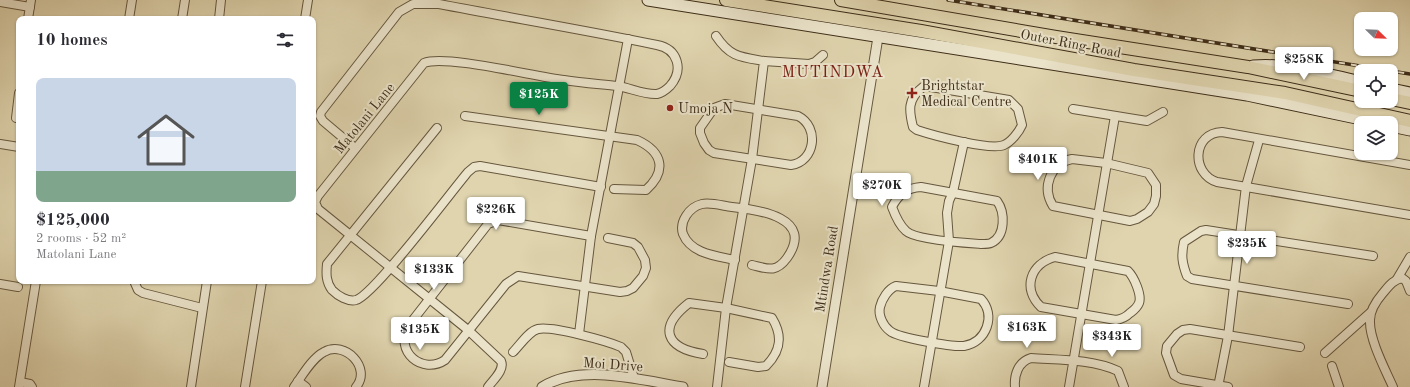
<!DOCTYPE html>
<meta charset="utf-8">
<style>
:root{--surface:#fff;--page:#f7f7f7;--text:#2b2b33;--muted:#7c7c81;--accent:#0b8043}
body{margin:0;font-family:"Old Standard TT",serif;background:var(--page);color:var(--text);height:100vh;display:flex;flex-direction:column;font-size:15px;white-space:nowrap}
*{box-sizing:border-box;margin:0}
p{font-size:13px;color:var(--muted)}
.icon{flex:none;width:22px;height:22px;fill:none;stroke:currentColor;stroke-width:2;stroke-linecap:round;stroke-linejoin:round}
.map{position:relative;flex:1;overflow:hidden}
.sheet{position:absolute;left:16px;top:16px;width:300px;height:268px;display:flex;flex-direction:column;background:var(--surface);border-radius:8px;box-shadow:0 1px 3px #0004}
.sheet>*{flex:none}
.needle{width:26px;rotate:113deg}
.buttons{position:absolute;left:1354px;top:12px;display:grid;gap:8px}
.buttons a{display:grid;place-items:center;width:44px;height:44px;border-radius:8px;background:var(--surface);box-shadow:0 1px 3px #0004;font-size:20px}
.price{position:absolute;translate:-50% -34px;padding:0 9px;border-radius:4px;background:#fff;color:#222;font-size:13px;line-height:26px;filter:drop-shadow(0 1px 2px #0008)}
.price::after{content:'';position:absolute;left:50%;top:24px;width:12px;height:9px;margin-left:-6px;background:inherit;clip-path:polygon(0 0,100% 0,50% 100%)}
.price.current{background:var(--accent);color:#fff}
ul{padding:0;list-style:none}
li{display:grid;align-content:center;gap:8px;height:212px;padding:0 20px}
li span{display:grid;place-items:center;height:124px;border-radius:8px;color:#555}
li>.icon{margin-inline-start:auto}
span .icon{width:72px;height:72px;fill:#fffc;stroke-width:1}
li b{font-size:17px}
h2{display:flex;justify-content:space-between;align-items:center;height:48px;padding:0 20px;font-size:17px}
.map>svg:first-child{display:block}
</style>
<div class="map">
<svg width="1410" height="387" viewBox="0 0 1410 387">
<rect width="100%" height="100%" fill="#dfd4ae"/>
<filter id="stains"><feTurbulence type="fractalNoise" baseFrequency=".005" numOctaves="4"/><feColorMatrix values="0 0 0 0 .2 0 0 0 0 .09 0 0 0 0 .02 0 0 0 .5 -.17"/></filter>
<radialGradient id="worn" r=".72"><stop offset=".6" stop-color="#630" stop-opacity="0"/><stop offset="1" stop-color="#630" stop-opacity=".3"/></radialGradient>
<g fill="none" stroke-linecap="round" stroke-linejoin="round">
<defs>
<g id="minor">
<polyline points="0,2 30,7"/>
<polyline points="28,19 31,0"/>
<polyline points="129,19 132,0"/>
<polyline points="182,19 185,0"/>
<polyline points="219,19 221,0"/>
<polyline points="305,19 308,0"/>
<path d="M716,36C730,57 740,57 764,61L752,159L726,308L717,387"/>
<polyline points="764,61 809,64 815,62 823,55"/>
<path d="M923,87H931L1009,100L1018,109L1022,125C1019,132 1011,142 1004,145C991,151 932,135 917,130L913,127C909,111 907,99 923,87Z"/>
<path d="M725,104L798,116C820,127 815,162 791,165L714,153L709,150L704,143L700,133V128L714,108Z"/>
<polyline points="1073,109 1147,121 1163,112"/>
<path d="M465,116L637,140C663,152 667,171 646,190L614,189"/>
<polyline points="16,118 19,93"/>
<path d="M437,128L327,264C326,274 326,282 332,290C338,296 348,302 356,300C374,295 451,192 468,172L474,167L480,166L601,187"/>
<polyline points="0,144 19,147"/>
<path d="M355,148L323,121L320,116L321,112L399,12L413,4H439C512,18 585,30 657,45C678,49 684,70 670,86C666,90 662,93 657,94C645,95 630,88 618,86C600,84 582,83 564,80C536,77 445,54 424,63L318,196L315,202L318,209L468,330L501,361C505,370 493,380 488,387"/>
<path d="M1072,159L1106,163L1148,173L1156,185V196L1154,204L1148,212L1137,219L1130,221L1053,206C1041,187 1051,163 1072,159Z"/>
<path d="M1410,165L1222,132C1192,133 1191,174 1217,182L1410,215"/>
<path d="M921,187L997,201C1005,212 1006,236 991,243C989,244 984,244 981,244C966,243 915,240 906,231C899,225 895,215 892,207C898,195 906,188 921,187Z"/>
<path d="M591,236L498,220L488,224L409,325C393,352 423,375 445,360L506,284L518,276L620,292L627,291L633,288L643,276L646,268L645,260L638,247L633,243L608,238"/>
<path d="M1055,257L1128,271C1134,277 1142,295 1139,303C1137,308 1134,310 1130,313C1126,317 1122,319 1116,320L1041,307C1022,289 1030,264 1055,257Z"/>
<path d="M735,260C717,256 691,254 683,234C679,222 689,207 702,204C711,202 723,206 732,207C760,210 815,218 787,258C776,273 768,269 752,265"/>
<polyline points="1397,279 1410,257"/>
<polyline points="134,281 138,290 143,293 202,308"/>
<polyline points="0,284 18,287"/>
<path d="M896,286L939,291L981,299C996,315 987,342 964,346C953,347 898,338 890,331C883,326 878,315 880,307C882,299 888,289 896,286Z"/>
<path d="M1348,304L1192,279L1187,276C1182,263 1181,255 1184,242L1201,231L1206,230L1373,256"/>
<polyline points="579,334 591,236 628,39"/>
<path d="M513,352C520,345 529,331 538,329C553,326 607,341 621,347L626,352L634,378"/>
<polyline points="1325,353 1371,312"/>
<path d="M703,354C666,348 657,328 689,303L726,308L772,318C783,336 781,351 766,366L758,367L729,362"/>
<polyline points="1332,366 1339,387"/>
<polyline points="298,381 306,387"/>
<polyline points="20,382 30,384 32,387"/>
<polyline points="19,387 36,281"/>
<polyline points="191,387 207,281"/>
<polyline points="245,387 262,281"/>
<path d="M294,387C302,376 312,358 324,352C345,340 372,368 356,387"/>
<polyline points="924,387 949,241 947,213 949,201 953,192 964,142"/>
<path d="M1015,387C1014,375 1018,362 1031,358C1059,360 1092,359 1118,371L1124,387"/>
<polyline points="1069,387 1115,116"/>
<polyline points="1218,387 1228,336 1246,186 1259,140"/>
<polyline points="1228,387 1181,379 1174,375 1166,353 1167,346 1177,334 1183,330 1190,329 1300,347"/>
<path d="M1393,387C1385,369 1369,339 1370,320C1370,310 1377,300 1383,293C1389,286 1393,280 1402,278L1406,281L1410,291"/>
</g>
<g id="tertiary">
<path d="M542,387C581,363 641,380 683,387"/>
<polyline points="822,387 878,37"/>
</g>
<g id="secondary">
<polyline points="648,0 1247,95 1380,123"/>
<path d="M1253,66C1290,63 1325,74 1361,82"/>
<polyline points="1391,89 1410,93"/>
<polyline points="1391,126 1410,130"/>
</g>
<g id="primary">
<polyline points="726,0 921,31 1134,70 1285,93 1410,121"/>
<polyline points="841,0 1056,37 1248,67 1361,91"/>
<polyline points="1391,99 1410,103"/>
</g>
</defs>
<use href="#minor" stroke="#66573e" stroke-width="10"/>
<use href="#tertiary" stroke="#66573e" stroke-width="11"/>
<use href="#secondary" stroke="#3e2d19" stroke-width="13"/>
<use href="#primary" stroke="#3e2d19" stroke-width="14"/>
<use href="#minor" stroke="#eae3ca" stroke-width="8"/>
<use href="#tertiary" stroke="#eae3ca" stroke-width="9"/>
<use href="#secondary" stroke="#eae3ca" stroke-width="11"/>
<use href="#primary" stroke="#dfd4ae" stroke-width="12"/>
<defs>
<polyline id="rail" points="948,0 1410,74"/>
</defs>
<use href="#rail" stroke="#3e2d19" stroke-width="3.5"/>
<use href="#rail" stroke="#eae3ca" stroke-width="2" stroke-dasharray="6" stroke-linecap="butt"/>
</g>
<g fill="#8f2418" stroke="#eae3ca" stroke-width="1.5">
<path d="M910 87h4v4h4v4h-4v4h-4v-4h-4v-4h4z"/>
<circle cx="670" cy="108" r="4"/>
</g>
<g text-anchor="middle" stroke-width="4" stroke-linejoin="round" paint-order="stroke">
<g font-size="14" fill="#3e2d19" stroke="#eae3ca">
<text transform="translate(1071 43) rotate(11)" y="5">Outer Ring Road</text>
<text transform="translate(364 118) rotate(-51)" y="5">Matolani Lane</text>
<text transform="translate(826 269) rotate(-81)" y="5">Mtindwa Road</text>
<text transform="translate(613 364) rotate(4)" y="5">Moi Drive</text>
</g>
<g font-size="14" fill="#3e2d19" stroke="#eae3ca" text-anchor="start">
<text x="921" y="90">Brightstar<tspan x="921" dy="16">Medical Centre</tspan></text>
<text x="678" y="113">Umoja N</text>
</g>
<g font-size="16" letter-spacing="1" fill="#7a1f14" stroke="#eae3ca">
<text x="833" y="77">MUTINDWA</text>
</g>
</g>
<rect width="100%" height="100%" filter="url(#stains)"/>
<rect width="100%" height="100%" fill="url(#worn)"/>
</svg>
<div class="buttons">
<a><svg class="needle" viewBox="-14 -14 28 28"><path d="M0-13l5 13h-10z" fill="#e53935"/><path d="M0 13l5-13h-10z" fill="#7c7c81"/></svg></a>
<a><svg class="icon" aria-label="locate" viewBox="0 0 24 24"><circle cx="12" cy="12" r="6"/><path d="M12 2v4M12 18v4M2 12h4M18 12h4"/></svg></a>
<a><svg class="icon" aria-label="layers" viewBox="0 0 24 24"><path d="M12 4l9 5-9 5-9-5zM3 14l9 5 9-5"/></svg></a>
</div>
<b class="price" style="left:1304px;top:81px">$258K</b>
<b class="price current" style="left:539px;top:116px">$125K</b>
<b class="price" style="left:1038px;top:181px">$401K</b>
<b class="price" style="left:882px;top:207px">$270K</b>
<b class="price" style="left:496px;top:231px">$226K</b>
<b class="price" style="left:1247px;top:265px">$235K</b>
<b class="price" style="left:434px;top:291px">$133K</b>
<b class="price" style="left:1027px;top:349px">$163K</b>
<b class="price" style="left:420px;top:351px">$135K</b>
<b class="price" style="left:1112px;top:358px">$343K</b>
<section class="sheet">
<h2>10 homes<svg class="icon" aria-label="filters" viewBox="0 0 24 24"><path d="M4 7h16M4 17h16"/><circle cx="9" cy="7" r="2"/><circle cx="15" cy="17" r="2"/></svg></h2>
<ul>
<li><span style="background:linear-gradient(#c9d6e8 75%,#7fa58c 0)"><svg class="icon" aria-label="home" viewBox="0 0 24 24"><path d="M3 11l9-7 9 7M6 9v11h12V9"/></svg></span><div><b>$125,000</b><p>2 rooms · 52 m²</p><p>Matolani Lane</p></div></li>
</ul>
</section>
</div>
